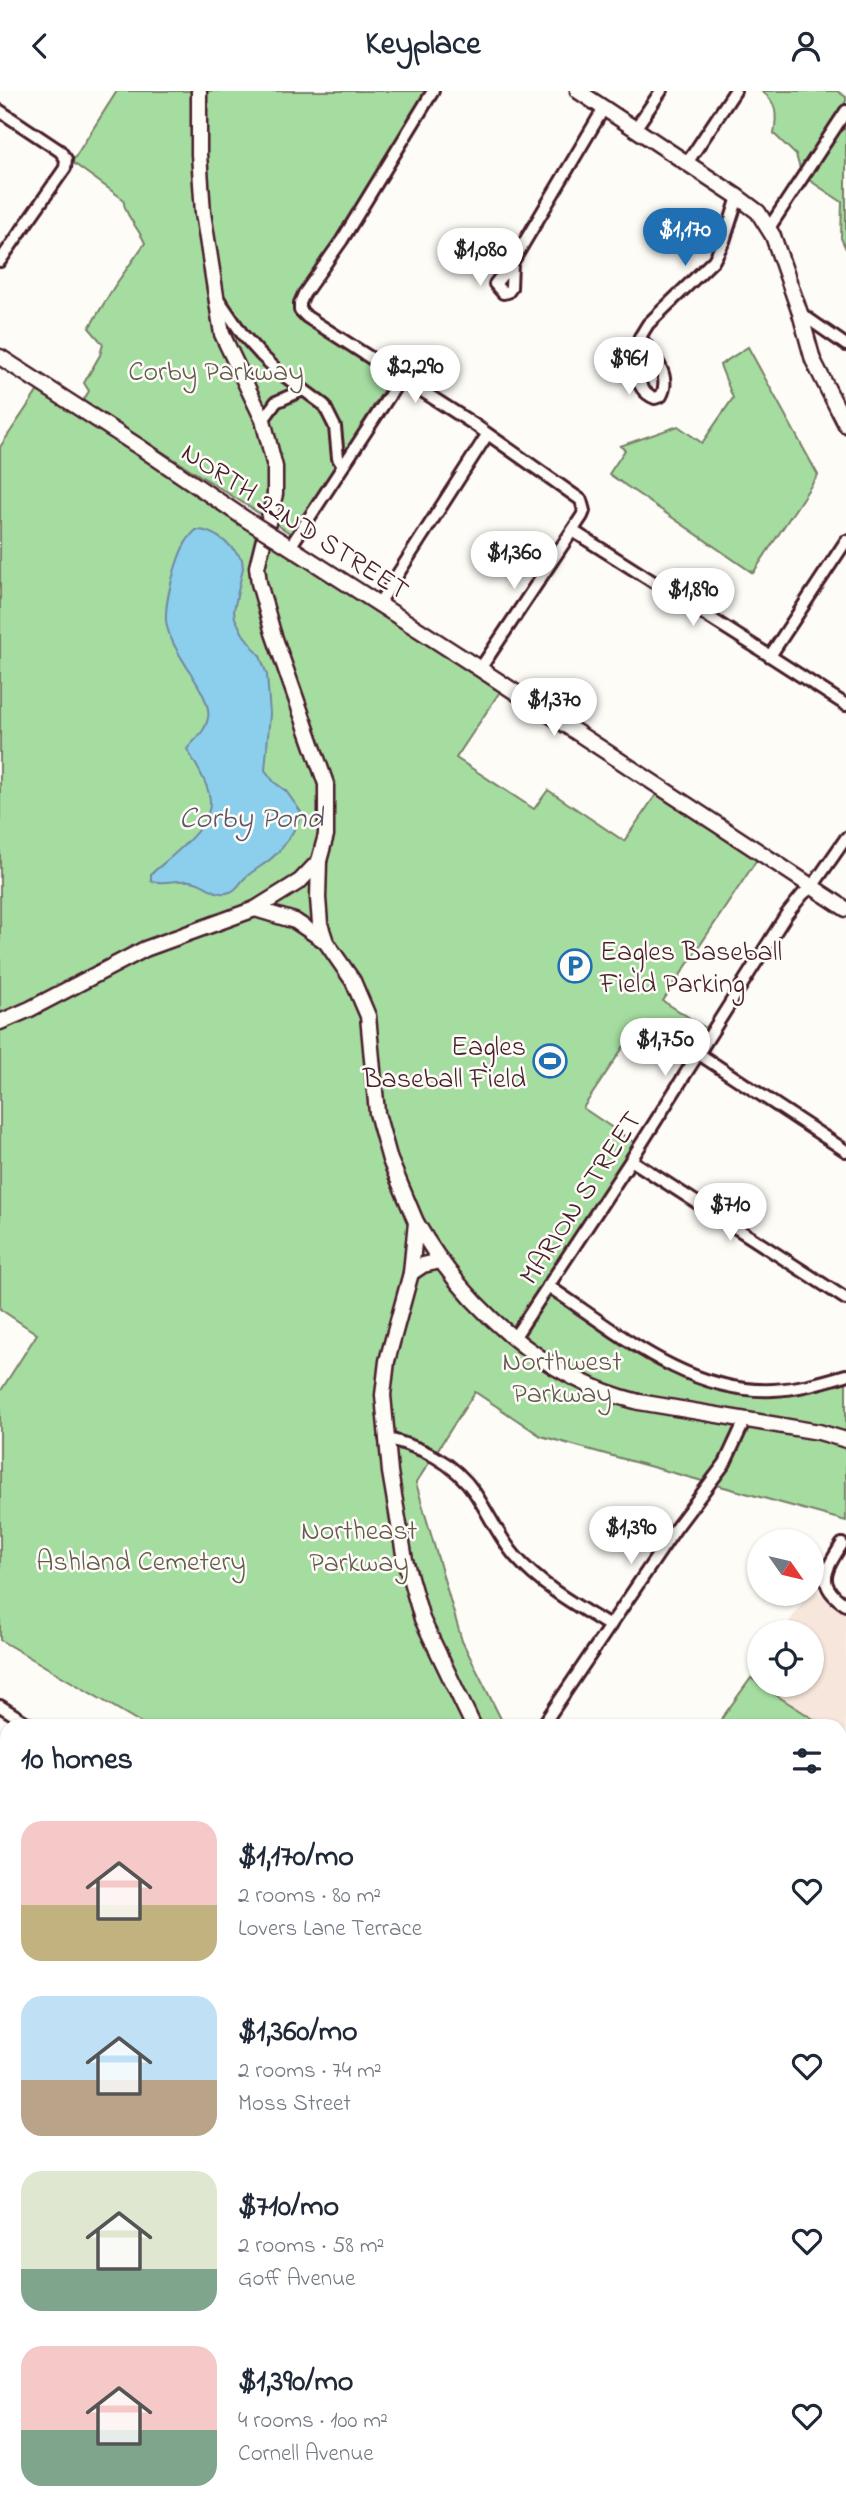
<!DOCTYPE html>
<meta charset="utf-8">
<style>
:root{--surface:#fff;--page:#f2f2f3;--text:#1f2937;--muted:#747a83;--accent:#1f6fb2}
body{margin:0;font-family:"Indie Flower",sans-serif;background:var(--page);color:var(--text);height:100vh;display:flex;flex-direction:column;font-size:26px;white-space:nowrap}
*{box-sizing:border-box;margin:0}
p{font-size:23px;color:var(--muted)}
.icon{flex:none;width:38px;height:38px;fill:none;stroke:currentColor;stroke-width:2;stroke-linecap:round;stroke-linejoin:round}
.map{position:relative;flex:1;overflow:hidden}
.side{position:absolute;left:0px;top:1628px;width:847px;height:800px;display:flex;flex-direction:column;background:var(--surface);border-radius:21px 21px 0 0;box-shadow:0 2px 5px #0004}
.side>*{flex:none}
.needle{width:46px;rotate:124deg}
.buttons{position:absolute;left:747px;top:1438px;display:grid;gap:14px}
.buttons a{display:grid;place-items:center;width:77px;height:77px;border-radius:50%;background:var(--surface);box-shadow:0 2px 5px #0004;font-size:35px}
.price{position:absolute;translate:-50% -60px;padding:0 16px;border-radius:24px;background:#fff;color:#222;font-size:23px;line-height:46px;filter:drop-shadow(0 2px 4px #0008)}
.price::after{content:'';position:absolute;left:50%;top:42px;width:21px;height:16px;margin-left:-10px;background:inherit;clip-path:polygon(0 0,100% 0,50% 100%)}
.price.current{background:var(--accent);color:#fff}
ul{padding:0;list-style:none}
li{display:flex;align-items:center;gap:21px;height:175px;padding:0 21px}
li span{display:grid;place-items:center;flex:none;width:196px;height:140px;border-radius:21px;color:#555}
li>.icon{margin-inline-start:auto}
span .icon{width:84px;height:84px;fill:#fffc;stroke-width:1}
li b{font-size:30px}
h2{display:flex;justify-content:space-between;align-items:center;height:84px;padding:0 21px;font-size:30px}
header{display:flex;justify-content:space-between;align-items:center;height:91px;padding:0 21px;background:var(--surface);font-size:32px;font-weight:700}
.map>svg:first-child{display:block}
</style>
<header><svg class="icon" aria-label="back" viewBox="0 0 24 24"><path d="M15 5l-7 7 7 7"/></svg>Keyplace<svg class="icon" aria-label="person" viewBox="0 0 24 24"><circle cx="12" cy="8" r="4"/><path d="M4 21q1-7 8-7t8 7"/></svg></header>
<div class="map">
<svg width="846" height="2427" viewBox="0 0 846 2427">
<rect width="100%" height="100%" fill="#fdfcf7"/>
<filter id="ink" filterUnits="userSpaceOnUse"><feTurbulence type="fractalNoise" baseFrequency=".0143" numOctaves="2"/><feDisplacementMap in="SourceGraphic" scale="14" xChannelSelector="R" yChannelSelector="G"/><feConvolveMatrix kernelMatrix="1 2 1 2 8 2 1 2 1" color-interpolation-filters="sRGB"/></filter>
<g filter="url(#ink)">
<polygon fill="#f7e6db" points="812,1497 846,1519 846,1650 840,1646 840,1634 823,1634 762,1594 812,1594 812,1542 782,1542 808,1503 812,1503"/>
<g fill="#a5dda1" stroke="#787e66" stroke-width="2">
<path d="M117,0H428L335,152L297,204C294,215 295,222 303,229L391,287L298,435L290,442L83,310L89,300L84,292L100,264L103,253L89,237L114,196L145,152C138,136 125,125 123,108L72,71Z"/>
<path d="M761,0H837L846,6V10L801,81L796,64L774,43C777,25 778,11 761,0Z"/>
<polygon points="840,35 846,39 846,158 841,147 842,111 806,87"/>
<polygon points="748,256 818,384 753,482 609,383 625,359 620,355 678,335 702,352 733,307 720,274"/>
<path d="M39,298L501,599L456,667L534,718L548,699L624,750L657,702L758,767L663,910L709,939L686,975L634,940L583,1017L635,1052L542,1196C617,1248 696,1317 794,1304C811,1302 829,1295 846,1291V1430L541,1345L475,1301L416,1392L462,1550L504,1634H145L0,1549V1301L37,1243L0,1218V356Z"/>
<polygon points="751,1587 760,1594 823,1634 717,1634"/>
<path d="M840,1646L846,1650V1727C838,1716 837,1697 843,1685L840,1683Z"/>
<polygon points="840,2036 846,2042 846,2190 840,2182"/>
<polygon points="0,2269 7,2273 7,2420 174,2420 177,2427 0,2427"/>
</g>
<path fill="#8bcfec" stroke="#71899f" stroke-width="2" d="M196,439C213,438 231,454 242,468L243,477L234,519L235,527L243,543L260,565L267,584L270,623L265,679L274,691L286,700L301,721C301,731 284,756 276,763C268,772 255,778 246,786C240,791 237,799 230,801C216,806 207,794 195,791C180,787 165,794 151,790V783C169,767 209,738 210,713C211,696 195,673 187,658C195,648 206,640 208,627C213,602 168,560 166,529C165,514 170,496 174,481C179,465 183,451 196,439Z"/>
<g fill="none" stroke-linecap="round" stroke-linejoin="round">
<defs>
<g id="street">
<polyline points="433,0 342,149 304,203 300,212 300,219 307,226 475,334 581,409 584,420 582,425 480,578"/>
<polyline points="0,20 60,60 66,68 65,77 0,170"/>
<polyline points="635,38 661,0"/>
<polyline points="687,72 735,0"/>
<polyline points="769,137 846,20"/>
<polyline points="512,172 604,17"/>
<polygon points="512,172 511,197 508,201 503,202 495,193"/>
<polyline points="217,206 243,244 261,264 278,280 324,314 335,336 338,367 343,375"/>
<polyline points="800,222 846,254"/>
<polyline points="640,246 648,233 714,169 724,150 738,106"/>
<path d="M640,246C651,262 673,284 661,305L655,307C631,298 634,265 640,246Z"/>
<polyline points="263,329 276,311 303,299"/>
<polyline points="573,440 770,565 846,450"/>
<polyline points="290,456 401,287"/>
<polyline points="378,514 487,344"/>
<polyline points="770,565 846,614"/>
<polyline points="699,963 846,1060"/>
<polyline points="631,1069 846,1208"/>
<path d="M548,1195C615,1239 687,1303 773,1299C798,1298 822,1291 846,1284"/>
<polyline points="514,1247 631,1069 786,824 803,803 812,796 846,747"/>
<path d="M385,1347C421,1356 453,1370 475,1402C489,1423 499,1446 515,1465C541,1495 577,1515 610,1535"/>
<path d="M842,1453C825,1480 815,1494 846,1514"/>
<polyline points="0,1615 30,1634"/>
<polyline points="543,1634 676,1437 725,1372 745,1329"/>
<polyline points="0,1759 7,1766"/>
<polyline points="840,1852 846,1858"/>
<polyline points="0,2175 7,2181"/>
<polyline points="840,2342 846,2354"/>
<polyline points="350,2427 354,2420"/>
</g>
<g id="secondary">
<polyline points="199,0 199,63 203,122 222,243 263,329 275,376 275,403 257,476 259,492 273,542 326,693 326,744 319,770 318,807 320,833 326,851 353,890 368,925 377,1022 390,1069 416,1131 411,1182 387,1270 383,1304 390,1381 405,1469 422,1528 473,1634"/>
<polyline points="578,0 738,106 758,121 773,145 800,222 813,269 846,334"/>
<polyline points="0,266 141,357 247,429"/>
<polyline points="279,449 480,578 846,818"/>
<polyline points="255,818 295,830 325,850"/>
<polyline points="0,931 30,918 145,858 255,818 300,790 319,770"/>
<path d="M416,1131C464,1215 544,1288 639,1311L819,1341L846,1349"/>
<polyline points="411,1182 423,1174 440,1170"/>
<polyline points="0,1936 7,1943"/>
<polyline points="840,2087 846,2093"/>
<polyline points="840,2126 846,2117"/>
<polyline points="527,2420 535,2427"/>
<polyline points="641,2427 645,2420"/>
</g>
</defs>
<use href="#street" stroke="#4a1f2b" stroke-width="16"/>
<use href="#secondary" stroke="#4a1f2b" stroke-width="19"/>
<use href="#street" stroke="#fdfcf7" stroke-width="10"/>
<use href="#secondary" stroke="#fdfcf7" stroke-width="14"/>
<defs>
<polyline id="secondary-bridge" points="247,429 279,449"/>
</defs>
<use href="#secondary-bridge" stroke="#4a1f2b" stroke-width="19" stroke-linecap="butt"/>
<use href="#secondary-bridge" stroke="#fdfcf7" stroke-width="14"/>
</g>
</g>
<defs>
<symbol id="parking-ring" viewBox="-11 -11 22 22"><circle r="9.5" fill="#fdfcf7" stroke="#1f6fb2" stroke-width="1.5"/><path d="M-3.5-5.5H1a3.5 3.5 0 0 1 0 7H-1V5.5H-3.5ZM-1-3.4V-.6H.8a1.4 1.4 0 0 0 0-2.8Z" fill="#1f6fb2"/></symbol>
<symbol id="stadium-ring" viewBox="-11 -11 22 22"><circle r="9.5" fill="#fdfcf7" stroke="#1f6fb2" stroke-width="1.5"/><path d="M0-5a6.5 5 0 1 0 0 10a6.5 5 0 1 0 0-10ZM-3.5-1.8h7v3.6h-7Z" fill="#1f6fb2"/></symbol>
</defs>
<g fill-rule="evenodd">
<use href="#parking-ring" x="556" y="856" width="38" height="38"/>
<use href="#stadium-ring" x="531" y="951" width="38" height="38"/>
</g>
<g text-anchor="middle" stroke-width="5" stroke-linejoin="round" paint-order="stroke">
<g font-size="28" fill="#65584e" stroke="#fdfcf7">
<text x="216" y="289">Corby Parkway</text>
<text x="562" y="1279">Northwest<tspan x="562" dy="32">Parkway</tspan></text>
<text x="359" y="1448">Northeast<tspan x="359" dy="32">Parkway</tspan></text>
<text x="141" y="1479">Ashland Cemetery</text>
</g>
<g font-size="28" fill="#4a1f2b" stroke="#fdfcf7">
<text transform="translate(296 429) rotate(33)" y="10">NORTH 22ND STREET</text>
<text transform="translate(579 1106) rotate(-57)" y="10">MARION STREET</text>
</g>
<g font-size="28" fill="#4a1f2b" stroke="#fdfcf7" text-anchor="start">
<text x="600" y="869">Eagles Baseball<tspan x="600" dy="32">Field Parking</tspan></text>
<text x="526" y="964" text-anchor="end">Eagles<tspan x="526" dy="32">Baseball Field</tspan></text>
</g>
<g font-size="30" font-style="italic" fill="#5e5465" stroke="#fdfcf7">
<text x="251" y="736">Corby Pond</text>
</g>
</g>
</svg>
<div class="buttons">
<a><svg class="needle" viewBox="-14 -14 28 28"><path d="M0-13l5 13h-10z" fill="#e53935"/><path d="M0 13l5-13h-10z" fill="#747a83"/></svg></a>
<a><svg class="icon" aria-label="locate" viewBox="0 0 24 24"><circle cx="12" cy="12" r="6"/><path d="M12 2v4M12 18v4M2 12h4M18 12h4"/></svg></a>
</div>
<b class="price current" style="left:685px;top:177px">$1,170</b>
<b class="price" style="left:480px;top:197px">$1,080</b>
<b class="price" style="left:629px;top:306px">$961</b>
<b class="price" style="left:415px;top:314px">$2,290</b>
<b class="price" style="left:514px;top:500px">$1,360</b>
<b class="price" style="left:693px;top:537px">$1,890</b>
<b class="price" style="left:554px;top:647px">$1,370</b>
<b class="price" style="left:665px;top:987px">$1,750</b>
<b class="price" style="left:730px;top:1152px">$710</b>
<b class="price" style="left:631px;top:1475px">$1,390</b>
<section class="side">
<h2>10 homes<svg class="icon" aria-label="filters" viewBox="0 0 24 24"><path d="M4 7h16M4 17h16"/><circle cx="9" cy="7" r="2"/><circle cx="15" cy="17" r="2"/></svg></h2>
<ul>
<li><span style="background:linear-gradient(#f6c9c9 60%,#c2b280 0)"><svg class="icon" aria-label="home" viewBox="0 0 24 24"><path d="M3 11l9-7 9 7M6 9v11h12V9"/></svg></span><div><b>$1,170/mo</b><p>2 rooms · 80 m²</p><p>Lovers Lane Terrace</p></div><svg class="icon" aria-label="heart" viewBox="0 0 24 24"><path d="M12 20l-8-8c-3-5 5-10 8-4 3-6 11-1 8 4z"/></svg></li>
<li><span style="background:linear-gradient(#bfe0f5 60%,#b9a48a 0)"><svg class="icon" aria-label="home" viewBox="0 0 24 24"><path d="M3 11l9-7 9 7M6 9v11h12V9"/></svg></span><div><b>$1,360/mo</b><p>2 rooms · 74 m²</p><p>Moss Street</p></div><svg class="icon" aria-label="heart" viewBox="0 0 24 24"><path d="M12 20l-8-8c-3-5 5-10 8-4 3-6 11-1 8 4z"/></svg></li>
<li><span style="background:linear-gradient(#dfe7d0 70%,#7fa58c 0)"><svg class="icon" aria-label="home" viewBox="0 0 24 24"><path d="M3 11l9-7 9 7M6 9v11h12V9"/></svg></span><div><b>$710/mo</b><p>2 rooms · 58 m²</p><p>Goff Avenue</p></div><svg class="icon" aria-label="heart" viewBox="0 0 24 24"><path d="M12 20l-8-8c-3-5 5-10 8-4 3-6 11-1 8 4z"/></svg></li>
<li><span style="background:linear-gradient(#f6c9c9 60%,#7fa58c 0)"><svg class="icon" aria-label="home" viewBox="0 0 24 24"><path d="M3 11l9-7 9 7M6 9v11h12V9"/></svg></span><div><b>$1,390/mo</b><p>4 rooms · 100 m²</p><p>Cornell Avenue</p></div><svg class="icon" aria-label="heart" viewBox="0 0 24 24"><path d="M12 20l-8-8c-3-5 5-10 8-4 3-6 11-1 8 4z"/></svg></li>
</ul>
</section>
</div>
